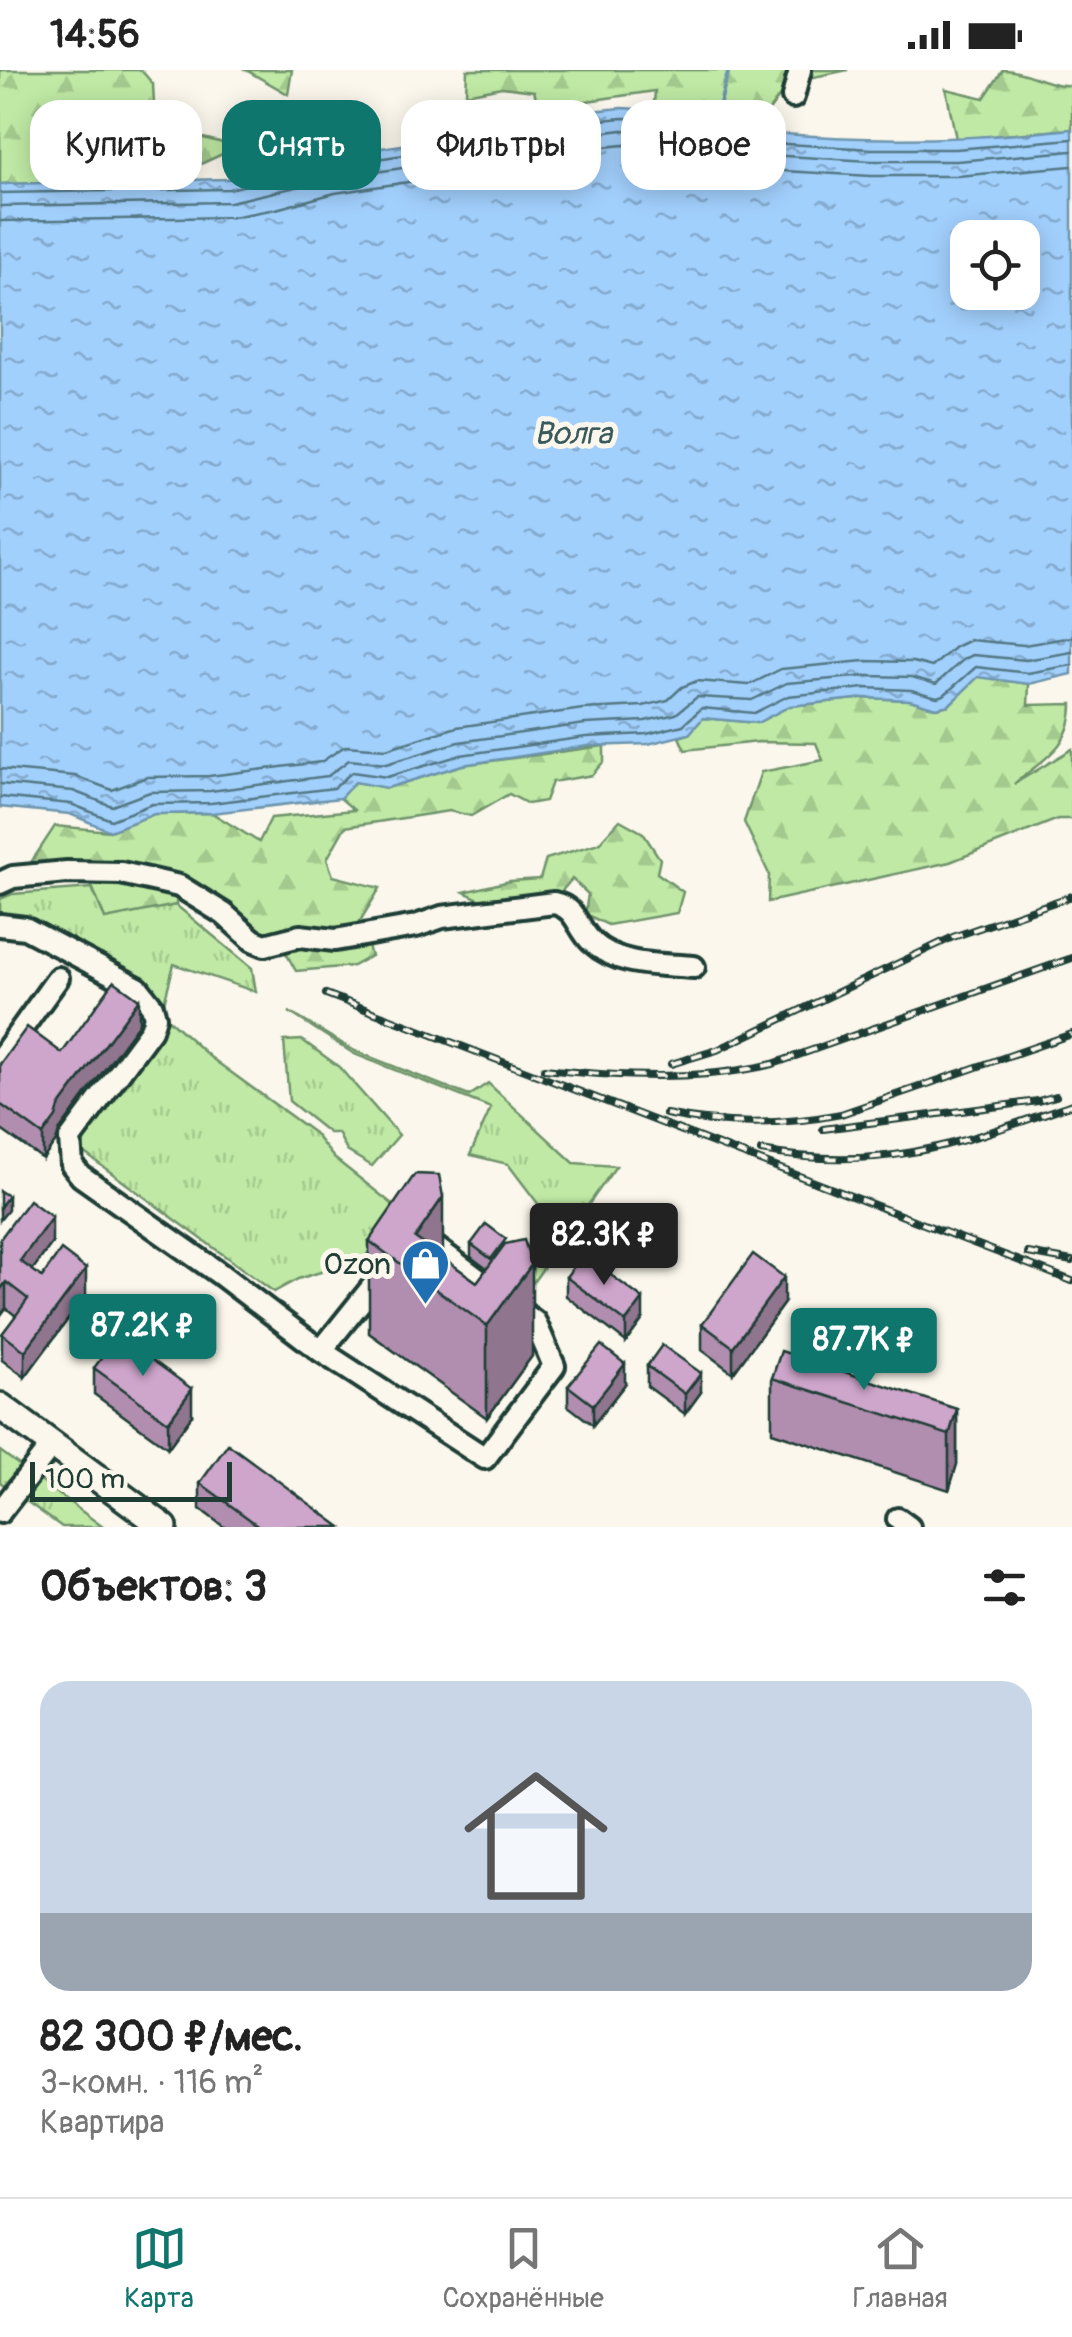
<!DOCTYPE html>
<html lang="ru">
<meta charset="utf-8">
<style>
:root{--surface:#fff;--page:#f2f2f2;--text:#222;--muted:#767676;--line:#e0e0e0;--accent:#0f766e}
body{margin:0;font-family:Pangolin,sans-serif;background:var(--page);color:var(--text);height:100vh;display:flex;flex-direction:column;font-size:38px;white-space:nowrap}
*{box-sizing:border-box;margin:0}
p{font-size:32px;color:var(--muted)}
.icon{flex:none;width:55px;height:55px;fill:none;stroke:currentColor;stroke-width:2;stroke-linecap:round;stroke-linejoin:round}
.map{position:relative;height:1457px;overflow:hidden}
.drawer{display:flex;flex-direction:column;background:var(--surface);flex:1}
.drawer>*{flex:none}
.guide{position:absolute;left:30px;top:30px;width:1012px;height:90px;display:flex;gap:20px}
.tools{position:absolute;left:950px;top:150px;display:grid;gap:20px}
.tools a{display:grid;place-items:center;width:90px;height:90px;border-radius:20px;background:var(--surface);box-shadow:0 5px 25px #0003;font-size:50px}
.scale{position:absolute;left:30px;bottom:25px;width:202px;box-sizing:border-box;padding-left:10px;border:5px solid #1f3d34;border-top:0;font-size:28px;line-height:35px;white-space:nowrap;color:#1f3d34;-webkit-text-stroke:8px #fbf7ec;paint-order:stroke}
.price{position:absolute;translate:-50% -85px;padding:0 22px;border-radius:10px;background:var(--accent);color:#fff;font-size:32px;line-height:65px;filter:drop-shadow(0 2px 5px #0008)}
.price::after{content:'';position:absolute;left:50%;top:60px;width:30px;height:22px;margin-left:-15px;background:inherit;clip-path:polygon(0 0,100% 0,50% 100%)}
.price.active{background:#222;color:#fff}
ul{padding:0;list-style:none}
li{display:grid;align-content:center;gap:20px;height:530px;padding:0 40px}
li+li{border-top:2px solid var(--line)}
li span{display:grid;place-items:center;height:310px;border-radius:30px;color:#555}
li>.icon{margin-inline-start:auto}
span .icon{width:180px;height:180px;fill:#fffc;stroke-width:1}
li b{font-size:42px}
h2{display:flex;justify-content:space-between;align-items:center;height:120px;padding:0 40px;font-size:42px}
.chip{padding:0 35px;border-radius:30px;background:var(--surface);box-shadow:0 5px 25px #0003;font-size:35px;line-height:90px}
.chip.active{background:var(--accent);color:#fff}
.status{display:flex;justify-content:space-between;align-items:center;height:70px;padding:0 50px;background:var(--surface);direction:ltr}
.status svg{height:28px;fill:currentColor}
.tabs{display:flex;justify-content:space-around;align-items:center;height:140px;border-top:2px solid var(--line);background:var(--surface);font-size:28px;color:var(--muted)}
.tabs a{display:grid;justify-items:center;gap:5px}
.tabs .active{color:var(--accent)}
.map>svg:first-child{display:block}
</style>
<div class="status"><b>14:56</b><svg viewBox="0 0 49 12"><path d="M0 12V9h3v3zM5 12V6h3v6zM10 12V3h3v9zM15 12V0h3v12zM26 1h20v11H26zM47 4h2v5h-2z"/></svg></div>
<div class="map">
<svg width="1072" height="1457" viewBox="0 0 1072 1457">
<defs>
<pattern id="grass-tufts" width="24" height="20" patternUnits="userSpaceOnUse" patternTransform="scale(2.5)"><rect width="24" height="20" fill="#bfe9a4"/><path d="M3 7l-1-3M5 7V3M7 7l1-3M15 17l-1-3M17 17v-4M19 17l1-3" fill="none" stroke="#a4c98e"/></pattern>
<pattern id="forest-firs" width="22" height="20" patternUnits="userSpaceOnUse" patternTransform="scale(2.5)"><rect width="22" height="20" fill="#bfe9a4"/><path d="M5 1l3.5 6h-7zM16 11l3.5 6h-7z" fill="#a4c98e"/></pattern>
<pattern id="water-ripples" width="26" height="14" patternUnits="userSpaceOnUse" patternTransform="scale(2.5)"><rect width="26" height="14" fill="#a2d0fd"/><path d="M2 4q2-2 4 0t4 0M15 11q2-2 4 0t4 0" fill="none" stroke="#83aace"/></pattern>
</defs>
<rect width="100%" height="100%" fill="#fbf7ec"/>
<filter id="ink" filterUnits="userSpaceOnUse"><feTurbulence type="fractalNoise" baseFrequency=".01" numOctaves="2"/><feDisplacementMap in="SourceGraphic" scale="20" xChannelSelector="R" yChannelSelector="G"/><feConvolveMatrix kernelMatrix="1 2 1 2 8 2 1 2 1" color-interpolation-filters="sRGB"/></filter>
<g filter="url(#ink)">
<g fill="url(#grass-tufts)" stroke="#6f936c" stroke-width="2.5">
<polygon points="92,818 105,848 176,835 252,898 256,922 174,894 164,933 140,906 42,855 0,844 0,829 12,824"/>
<polygon points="289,942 355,981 469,1026 488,1013 574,1093 616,1096 529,1218 539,1168 539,1135 508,1094 470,1085 491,1038 354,984"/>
<polygon points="167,948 210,987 314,1063 334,1088 396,1137 396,1147 363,1189 298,1209 274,1222 83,1082 85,1060"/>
<polygon points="302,970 338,996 399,1065 372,1096 347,1081 338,1063 329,1063 289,1031 284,971"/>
<polygon points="0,1381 103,1457 62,1457 0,1412"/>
</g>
<g fill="url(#forest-firs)" stroke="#6f936c" stroke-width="2.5">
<polygon points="0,0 141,0 153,14 155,56 231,75 229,81 164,111 0,114"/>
<polygon points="246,0 292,0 288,24"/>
<polygon points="467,0 848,0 809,8 784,20 759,54 654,34 655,21 539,38 534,21 502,17 466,24"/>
<path d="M1003,0C1027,0 1047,17 1072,15V59L956,69L946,19L984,28Z"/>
<path d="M978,606L1029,614L1028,635L1072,634C1072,677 1043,689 1014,714L1072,679V749H1058L950,792L768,832L769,804L744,752L761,702L823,690L816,673L758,672L685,680L679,667L689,664L703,648L757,653L790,636L866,628L910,630L936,638L949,635Z"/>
<polygon points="604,676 604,691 592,705 552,712 545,731 528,734 509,724 471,746 449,741 345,757 327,789 333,806 380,818 360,851 371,886 353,896 296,901 277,867 254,859 178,808 176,835 105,849 84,796 28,797 55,756 110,761 154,744 212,743 259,772 271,748 354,740 340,728 355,712 387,718 462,695"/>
<polygon points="620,750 643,763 660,789 657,803 683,822 677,843 608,855 585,844 588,824 572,809 561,822 527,831 487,833 464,822 510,811 540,809 546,789 599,773"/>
</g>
<path fill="url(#water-ripples)" stroke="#6e95ad" stroke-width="2.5" fill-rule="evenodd" d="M621,38C673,40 721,58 773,63C872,72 972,70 1072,59V604L1029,614L978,607L949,635L936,638L910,630L865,628L790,636L757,653L703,648L689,664L648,674L588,676L462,695L387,718L355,712L340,728L212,743L154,744L110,761L70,744L0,737V114L228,109L328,86L462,66L563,44ZM968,168H1022V222H968Z"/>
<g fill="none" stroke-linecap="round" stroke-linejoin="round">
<g stroke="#537884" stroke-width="2.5">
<polyline points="0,123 229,119 330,96 464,76 564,54 622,48 656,49 769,73 872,79 956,79 1072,69"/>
<polyline points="0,136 230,132 332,109 466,88 566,67 622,60 655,62 768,85 871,91 957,91 1072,81"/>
<polyline points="0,151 232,147 276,139 335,123 468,103 568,81 623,75 653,76 766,100 871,106 957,106 1072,96"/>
<polyline points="0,699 75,706 112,720 147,707 209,706 321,692 345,676 386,679 457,657 583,639 643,636 668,630 682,617 697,611 749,615 781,599 864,591 913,592 932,597 955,577 970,570 1024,575 1072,567"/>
<polyline points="0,714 73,721 112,736 150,722 210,721 328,706 349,690 386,694 459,672 585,654 645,651 676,644 697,627 752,630 787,613 867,606 912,607 936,614 964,589 973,585 1026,590 1072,582"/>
<polyline points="0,727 71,734 111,750 152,734 211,733 334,718 352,702 387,707 461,685 586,667 647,664 683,655 702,638 754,643 788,626 865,618 911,620 937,627 944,625 976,597 1028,603 1072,595"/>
</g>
<polyline stroke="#6e95ad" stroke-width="4" points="714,56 728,3"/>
<defs>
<g id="minor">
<polyline points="793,27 800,0"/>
<path d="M0,813L13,807L67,802L121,803L179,816L224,844L253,870L265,875L300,866L335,870L416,856L442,847L554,833C577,838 577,858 592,872C619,897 660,894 694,897"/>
<polyline points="0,855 25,858 138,918 152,936 155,947 151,960 70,1069 72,1095 81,1106 220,1204 321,1281 485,1388 554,1296 535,1252 423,1168"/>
<polyline points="0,989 58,908"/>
<polyline points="321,1281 385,1201"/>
<polyline points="0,1442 45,1384"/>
<polyline points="898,1449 909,1457"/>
</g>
<polyline id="major" points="0,1336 164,1457"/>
</defs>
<use href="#minor" stroke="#1f3d34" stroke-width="28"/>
<use href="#major" stroke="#1f3d34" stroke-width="32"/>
<use href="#minor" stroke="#fbf7ec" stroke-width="20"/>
<use href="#major" stroke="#fbf7ec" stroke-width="25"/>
<defs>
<g id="rail">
<polyline points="326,924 1072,1211"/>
<polyline points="671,994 717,980 953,867 1072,826"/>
<path d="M544,999C618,1007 700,1011 773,994L1072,888"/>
<path d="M666,1044C723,1056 785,1055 841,1044L1072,964"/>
<polyline points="823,1059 1038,1031 1056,1026"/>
<path d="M761,1081C884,1103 958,1074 1072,1034"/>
<polyline points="1028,1183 1072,1191"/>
</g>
</defs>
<use href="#rail" stroke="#1f3d34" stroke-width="8"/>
<use href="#rail" stroke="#fbf7ec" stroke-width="4" stroke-dasharray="11" stroke-linecap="butt"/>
</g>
<g fill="#b18eaf" stroke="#1f3d34" stroke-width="2.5">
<polygon points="139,953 59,1061 56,1071 43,1089 0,1059 0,994 62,983"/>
<polygon points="0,1169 52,1173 32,1200 42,1207 86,1225 25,1307 2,1290 2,1264 16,1246 6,1238 0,1246"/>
<polygon points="369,1171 443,1188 477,1212 487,1199 471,1187 471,1174 506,1174 532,1286 487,1348 369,1263"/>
<polygon points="566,1207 643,1249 626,1272 566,1226"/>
<polygon points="784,1233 733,1303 702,1280 702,1254"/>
<polygon points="647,1296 701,1322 685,1344 647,1316"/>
<polygon points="94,1298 192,1345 168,1378 94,1324"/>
<polygon points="772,1308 957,1339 957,1394 949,1420 772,1362"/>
<polygon points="625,1314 593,1355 568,1336 568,1316"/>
<polygon points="200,1413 341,1457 224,1457 200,1439"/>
</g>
<g fill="#90748e" stroke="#1f3d34" stroke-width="2.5">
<polygon points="139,929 139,953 59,1061 56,1071 43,1089 43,1065 59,1037"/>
<polygon points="8,1126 8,1140 0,1150 0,1137"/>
<polygon points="443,1127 443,1219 415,1168"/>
<polygon points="52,1147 52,1173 20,1217 20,1191"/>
<polygon points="532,1194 532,1286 487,1348 487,1256"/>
<polygon points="86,1199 86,1225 25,1307 25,1281"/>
<polygon points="784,1207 784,1233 733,1303 733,1277"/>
<polygon points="6,1212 6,1238 0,1246 0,1220"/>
<polygon points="643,1229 643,1249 626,1272 626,1252"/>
<polygon points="625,1294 625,1314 593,1355 593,1335"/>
<polygon points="701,1303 701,1322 685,1344 685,1324"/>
<polygon points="192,1319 192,1345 168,1378 168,1352"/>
<polygon points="957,1339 957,1394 949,1420 949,1365"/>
</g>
<g fill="#cea5cb" stroke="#1f3d34" stroke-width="2.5">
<polygon points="114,911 139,929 59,1037 56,1047 43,1065 0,1034 0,994 27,957 62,983"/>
<polygon points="415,1104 439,1105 443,1127 415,1168 477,1212 505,1174 524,1170 532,1194 487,1256 369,1171"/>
<polygon points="0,1121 8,1126 0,1137"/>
<polygon points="29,1130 52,1147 20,1191 42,1207 61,1180 86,1199 25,1281 2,1264 28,1229 6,1212 0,1220 0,1169"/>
<polygon points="486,1154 506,1169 491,1189 471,1174"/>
<polygon points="583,1184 643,1229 626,1252 566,1207"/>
<polygon points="753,1184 784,1207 733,1277 702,1254"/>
<polygon points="118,1265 192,1319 168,1352 94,1298"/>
<polygon points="601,1275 625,1294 593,1335 568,1316"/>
<polygon points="662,1275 701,1303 685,1324 647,1296"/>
<polygon points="781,1281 957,1339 949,1365 772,1308"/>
<polygon points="228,1374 341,1457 260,1457 200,1413"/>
</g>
</g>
<defs>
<symbol id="shop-pin" viewBox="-11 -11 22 30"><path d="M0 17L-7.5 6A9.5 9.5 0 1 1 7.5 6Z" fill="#1f6fb2" stroke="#fbf7ec"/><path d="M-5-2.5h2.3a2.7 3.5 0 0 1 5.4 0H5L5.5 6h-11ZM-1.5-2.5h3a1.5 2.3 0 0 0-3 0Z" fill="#fff"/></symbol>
</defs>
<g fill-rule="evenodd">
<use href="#shop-pin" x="398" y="1166" width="55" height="75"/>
</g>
<g text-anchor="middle" stroke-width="10" stroke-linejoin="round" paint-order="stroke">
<g font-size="30" fill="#1f3d34" stroke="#fbf7ec" text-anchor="end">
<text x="391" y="1204">Ozon</text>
</g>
<g font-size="32" font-style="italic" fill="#395a5c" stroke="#fbf7ec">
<text x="573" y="374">Волга</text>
</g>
</g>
</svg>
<div class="tools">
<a><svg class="icon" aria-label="locate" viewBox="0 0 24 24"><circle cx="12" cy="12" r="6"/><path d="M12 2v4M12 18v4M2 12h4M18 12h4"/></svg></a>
</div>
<div class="scale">100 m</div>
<b class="price active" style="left:604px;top:1218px">82.3K ₽</b>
<b class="price" style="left:143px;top:1309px">87.2K ₽</b>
<b class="price" style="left:864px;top:1323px">87.7K ₽</b>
<div class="guide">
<a class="chip">Купить</a>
<a class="chip active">Снять</a>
<a class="chip">Фильтры</a>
<a class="chip">Новое</a>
</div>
</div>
<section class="drawer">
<h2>Объектов: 3<svg class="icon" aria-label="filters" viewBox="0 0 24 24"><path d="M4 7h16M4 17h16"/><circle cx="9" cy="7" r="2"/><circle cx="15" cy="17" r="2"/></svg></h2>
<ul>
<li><span style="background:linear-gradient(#c9d6e8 75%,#9aa5b1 0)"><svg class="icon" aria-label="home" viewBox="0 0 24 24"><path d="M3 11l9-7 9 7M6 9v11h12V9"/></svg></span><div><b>82 300 ₽/мес.</b><p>3-комн. · 116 m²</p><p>Квартира</p></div></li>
</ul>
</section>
<nav class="tabs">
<a class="active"><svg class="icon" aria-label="map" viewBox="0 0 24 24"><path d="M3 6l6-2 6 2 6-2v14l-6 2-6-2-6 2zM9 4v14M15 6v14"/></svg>Карта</a>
<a><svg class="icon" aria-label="saved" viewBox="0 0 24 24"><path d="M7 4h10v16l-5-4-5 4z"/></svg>Сохранённые</a>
<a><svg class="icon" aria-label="home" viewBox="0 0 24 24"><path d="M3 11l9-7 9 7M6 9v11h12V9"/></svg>Главная</a>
</nav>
